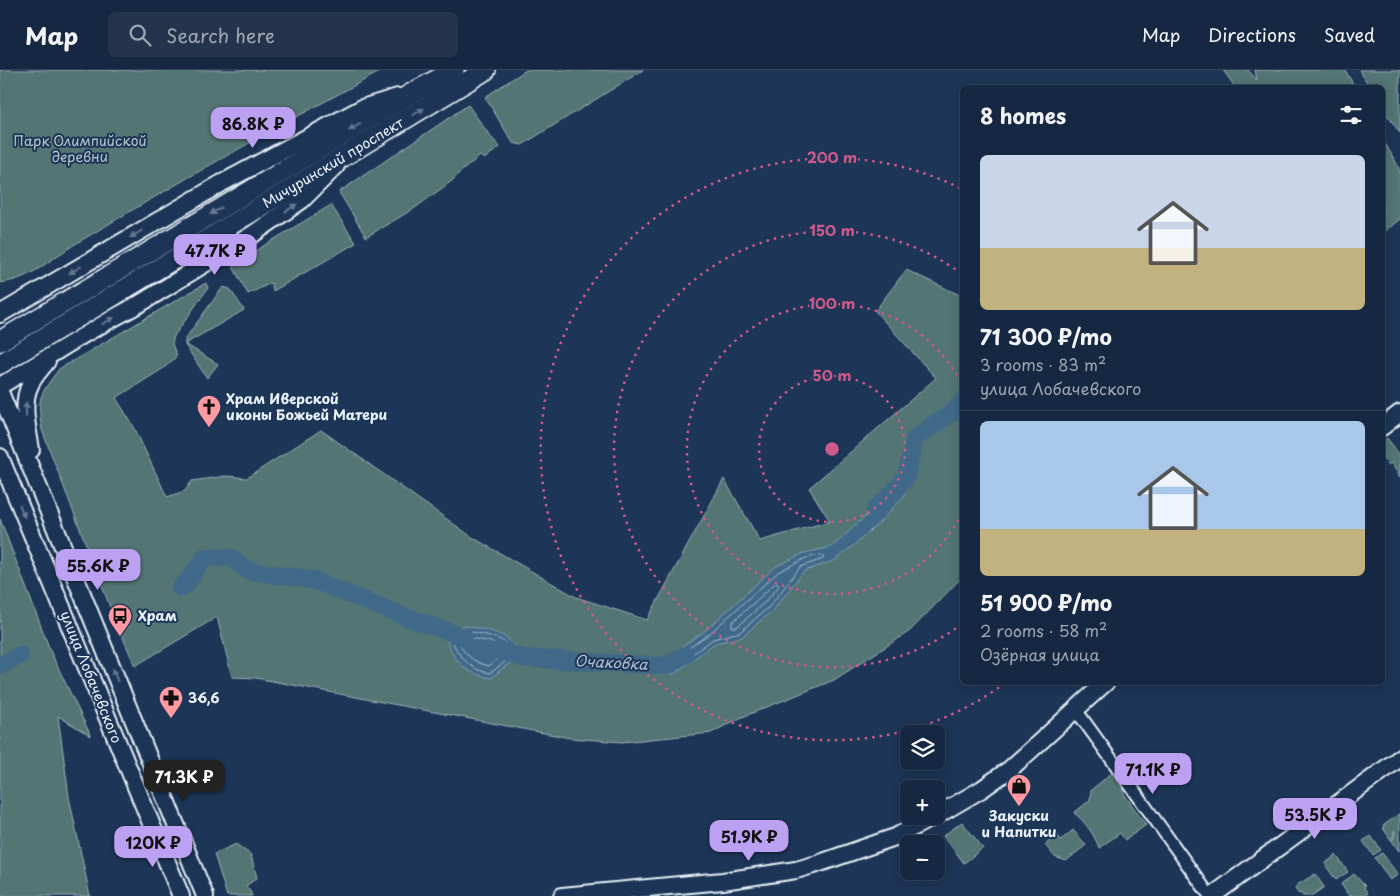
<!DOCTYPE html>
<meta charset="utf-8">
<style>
:root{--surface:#162841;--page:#23344c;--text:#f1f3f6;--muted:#9ea6b1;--line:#35445a;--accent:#bca0f2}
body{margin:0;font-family:"Playpen Sans",sans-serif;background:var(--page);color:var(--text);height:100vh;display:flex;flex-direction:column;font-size:19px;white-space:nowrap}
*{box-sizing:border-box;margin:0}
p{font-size:16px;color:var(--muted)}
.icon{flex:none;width:28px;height:28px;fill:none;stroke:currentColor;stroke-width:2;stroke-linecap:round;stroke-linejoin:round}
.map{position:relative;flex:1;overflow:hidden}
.details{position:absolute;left:960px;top:15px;width:425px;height:600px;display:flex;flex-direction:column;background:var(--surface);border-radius:8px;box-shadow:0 2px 12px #0003,0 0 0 1px var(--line)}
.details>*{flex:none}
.buttons{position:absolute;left:900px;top:655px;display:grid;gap:10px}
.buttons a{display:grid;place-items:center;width:45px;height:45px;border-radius:8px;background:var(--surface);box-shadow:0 2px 12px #0003,0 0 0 1px var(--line);font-size:25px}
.price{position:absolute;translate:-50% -42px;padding:0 11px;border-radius:10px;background:var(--accent);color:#111;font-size:16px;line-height:32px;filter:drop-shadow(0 1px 2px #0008)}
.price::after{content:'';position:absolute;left:50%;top:30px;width:15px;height:11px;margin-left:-8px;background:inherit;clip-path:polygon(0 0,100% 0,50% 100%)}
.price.current{background:#222;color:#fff}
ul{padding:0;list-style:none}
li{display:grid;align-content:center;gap:10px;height:265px;padding:0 20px}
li+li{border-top:1px solid var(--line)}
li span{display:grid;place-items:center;height:155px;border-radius:8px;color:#555}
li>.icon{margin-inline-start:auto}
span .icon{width:90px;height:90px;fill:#fffc;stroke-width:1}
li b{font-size:21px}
h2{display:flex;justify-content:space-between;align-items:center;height:60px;padding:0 20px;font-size:21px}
header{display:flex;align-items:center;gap:30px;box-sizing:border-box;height:70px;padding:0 25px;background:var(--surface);border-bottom:1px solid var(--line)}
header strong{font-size:24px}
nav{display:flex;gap:28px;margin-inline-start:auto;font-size:18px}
.search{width:350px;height:45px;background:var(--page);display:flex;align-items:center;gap:12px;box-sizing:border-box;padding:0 18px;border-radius:8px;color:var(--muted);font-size:19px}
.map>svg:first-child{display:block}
</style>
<header>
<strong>Map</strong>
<div class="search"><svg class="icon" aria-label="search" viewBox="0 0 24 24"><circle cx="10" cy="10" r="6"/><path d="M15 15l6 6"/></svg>Search here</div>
<nav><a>Map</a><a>Directions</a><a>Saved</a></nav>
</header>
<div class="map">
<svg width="1400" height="826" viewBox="0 0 1400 826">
<rect width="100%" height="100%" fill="#1d3557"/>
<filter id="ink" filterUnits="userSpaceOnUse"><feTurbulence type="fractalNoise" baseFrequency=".02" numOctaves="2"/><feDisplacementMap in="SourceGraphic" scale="10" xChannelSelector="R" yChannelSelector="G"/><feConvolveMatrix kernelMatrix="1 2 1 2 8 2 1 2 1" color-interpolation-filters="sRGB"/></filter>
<g filter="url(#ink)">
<g fill="#537473" stroke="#9eb2b6" fill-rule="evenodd">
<path d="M0,0H383C288,51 194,103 102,158C89,166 76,173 63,182C40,197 29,209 0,213Z"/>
<polygon points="526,0 643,0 522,75 513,73 485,27"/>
<polygon points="1223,0 1248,0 1257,10 1255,0 1345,0 1355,17 1235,17"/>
<polygon points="1359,0 1400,0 1400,63 1383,39 1382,18 1370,17"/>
<polygon points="468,35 490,66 500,77 484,89 480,86 458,104 453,110 415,138 366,167 339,122"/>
<polygon points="1382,68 1398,96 1400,103 1400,149 1383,163"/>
<polygon points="331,135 356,173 273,221 271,213 248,224 232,195"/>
<path d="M906,200L962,226V507L910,561L834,610L740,648L711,663L622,672L570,668L256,608L232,607L217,547L135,596L112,542L42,360C37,327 39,326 59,299L206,213L208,218L174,266L172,274L177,286L164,298L116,328L134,357L167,427L185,421L192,411L226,406L247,408L321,360L472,467L576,527L647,550L724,409L760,471L830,451L809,418L936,308L875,241ZM465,556L522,588L507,595L491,608Z"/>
<polygon points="223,217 230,219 244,240 185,274 218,294 207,308 185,275 185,269"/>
<polygon points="1387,368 1400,385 1400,407 1391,393 1388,395 1383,388 1383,372"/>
<polygon points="0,449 52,585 91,666 58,646 69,727 90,826 0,826"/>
<path d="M1118,698L1124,707V724L1146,755L1125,770L1120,763L1099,778C1096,767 1084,750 1074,743L1090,730L1091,720Z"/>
<polygon points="1400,743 1400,776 1399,781 1392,771 1395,765 1395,761 1394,761 1393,767 1391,770 1383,758 1383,756"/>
<polygon points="962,752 983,778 964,793 943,766"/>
<polygon points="1073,760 1086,775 1066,791 1055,787 1045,775 1057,765 1061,770"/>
<polygon points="1371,766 1381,780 1373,785 1363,771"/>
<polygon points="236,774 251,785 257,808 246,816 250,821 252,826 227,826 214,784"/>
<polygon points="1382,783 1398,805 1390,810 1375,788"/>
<polygon points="1336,785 1348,802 1336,810 1326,796 1326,793"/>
<polygon points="1315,804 1324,817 1311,826 1303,826 1301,823 1299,824 1295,819 1297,815"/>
<polygon points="1354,804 1365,816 1364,818 1368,823 1364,826 1349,826 1341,814"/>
</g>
<g fill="#416989" stroke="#849fb5">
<polygon points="906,407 904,426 883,449 858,472 834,491 804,501 773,540 742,567 715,573 673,605 665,596 668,586 706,560 775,497 804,483 832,477 859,452 892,424"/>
<path d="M465,556C489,560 513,563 522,588L507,595L491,608C459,602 453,588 442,558Z"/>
</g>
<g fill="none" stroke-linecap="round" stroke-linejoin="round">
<g stroke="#a5bbcc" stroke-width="1">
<polygon points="821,485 824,486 823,489 800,497 770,536 740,562 713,569 675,597 671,596 673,589 709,564 778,502 806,488"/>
<polygon points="777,512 779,516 765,532 737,557 732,557 732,553"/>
<path d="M465,561C479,563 512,568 515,585L490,603C469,600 457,585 450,566L452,562Z"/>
<path d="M465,567L491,572L504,581V584L489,596C476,594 459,582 459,568Z"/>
</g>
<g stroke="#416989" stroke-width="18">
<polyline points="875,440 891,425 906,407 915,368 954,341 962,332"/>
<polyline points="180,518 185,515 205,487 231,488 249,501 313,510 406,547 464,567"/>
<polyline points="500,580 522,588 665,596 685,585"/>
<polyline points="0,596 20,585"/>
</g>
<defs>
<polyline id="street" points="1076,640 1210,826"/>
<g id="secondary">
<polyline points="0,244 222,113 362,38 398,27"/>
<polyline points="0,316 86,263 141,233 253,164 302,130 336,96"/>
<polyline points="0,322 205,826"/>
<polyline points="1382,357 1400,343"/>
<path d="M31,380C28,359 20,333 31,313C35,305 42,298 47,291"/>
<polyline points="0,387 181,826"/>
<polyline points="936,746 982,719 1010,699 1106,612"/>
<polyline points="562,826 723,811 796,800 817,794 895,767 935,746"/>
<polyline points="1212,826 1400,688"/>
</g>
<g id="primary">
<polyline points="104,209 412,23 454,0"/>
<polyline points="115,225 486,0"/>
</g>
</defs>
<use href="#street" stroke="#e8f1f8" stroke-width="15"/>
<use href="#secondary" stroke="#e8f1f8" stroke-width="20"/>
<use href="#primary" stroke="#e8f1f8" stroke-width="22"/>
<use href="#street" stroke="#1d3557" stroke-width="11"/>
<use href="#secondary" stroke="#1d3557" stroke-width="16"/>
<use href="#primary" stroke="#1d3557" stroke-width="19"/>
<defs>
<g id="primary-bridge">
<polyline points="0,271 104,209"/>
<polyline points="0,294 115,225"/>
</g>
</defs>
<use href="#primary-bridge" stroke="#e8f1f8" stroke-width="22" stroke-linecap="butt"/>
<use href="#primary-bridge" stroke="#1d3557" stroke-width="19"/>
</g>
<defs><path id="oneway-solid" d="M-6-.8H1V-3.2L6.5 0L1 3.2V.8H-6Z" transform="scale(1.25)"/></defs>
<g fill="#64778f">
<use href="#oneway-solid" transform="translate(418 42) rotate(-31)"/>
<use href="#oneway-solid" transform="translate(355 57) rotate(149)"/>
<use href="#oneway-solid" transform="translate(291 138) rotate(-34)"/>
<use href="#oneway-solid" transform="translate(216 141) rotate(149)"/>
<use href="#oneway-solid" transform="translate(136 164) rotate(150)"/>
<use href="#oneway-solid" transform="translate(75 200) rotate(149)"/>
<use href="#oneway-solid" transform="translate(108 251) rotate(-29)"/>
<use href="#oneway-solid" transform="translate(26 339) rotate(-90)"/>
<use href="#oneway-solid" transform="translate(22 441) rotate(68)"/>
<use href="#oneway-solid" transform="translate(115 605) rotate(-112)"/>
</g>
</g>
<g fill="none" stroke="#cd598a" stroke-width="2.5" stroke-dasharray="2.5 5">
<circle cx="832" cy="379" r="73"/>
<path d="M962 443A145 145 0 1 1 962 315"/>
<path d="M962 554A218 218 0 1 1 962 204"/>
<path d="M1005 613A291 291 0 1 1 962 119"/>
</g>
<defs>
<symbol id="church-pin" viewBox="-11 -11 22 30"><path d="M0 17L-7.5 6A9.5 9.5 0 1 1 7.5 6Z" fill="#ff9aa2" stroke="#1d3557"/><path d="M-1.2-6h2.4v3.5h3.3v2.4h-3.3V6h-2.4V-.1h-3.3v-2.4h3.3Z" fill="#111"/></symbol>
<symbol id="bus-pin" viewBox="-11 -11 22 30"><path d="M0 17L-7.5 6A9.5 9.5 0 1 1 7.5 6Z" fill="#ff9aa2" stroke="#1d3557"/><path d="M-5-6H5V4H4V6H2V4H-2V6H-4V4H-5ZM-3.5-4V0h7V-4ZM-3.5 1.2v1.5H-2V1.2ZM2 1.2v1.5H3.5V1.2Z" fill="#111"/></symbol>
<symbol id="pharmacy-pin" viewBox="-11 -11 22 30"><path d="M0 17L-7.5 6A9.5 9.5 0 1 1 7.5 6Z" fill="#ff9aa2" stroke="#1d3557"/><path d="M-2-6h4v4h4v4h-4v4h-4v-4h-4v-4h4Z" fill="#111"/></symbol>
<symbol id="shop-pin" viewBox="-11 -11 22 30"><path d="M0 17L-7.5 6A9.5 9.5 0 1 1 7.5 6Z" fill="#ff9aa2" stroke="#1d3557"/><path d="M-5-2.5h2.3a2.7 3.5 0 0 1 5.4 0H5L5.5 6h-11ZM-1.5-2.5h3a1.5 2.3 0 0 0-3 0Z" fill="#111"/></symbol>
</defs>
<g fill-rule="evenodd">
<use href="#church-pin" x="195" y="323" width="28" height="38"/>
<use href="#bus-pin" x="106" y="532" width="28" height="38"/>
<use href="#pharmacy-pin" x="157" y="614" width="28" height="38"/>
<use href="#shop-pin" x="1005" y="702" width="28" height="38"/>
</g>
<g text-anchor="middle" stroke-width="4" stroke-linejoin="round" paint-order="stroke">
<g font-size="14" fill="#b4c5c9" stroke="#1d3557">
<text x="80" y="76">Парк Олимпийской<tspan x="80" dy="16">деревни</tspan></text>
</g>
<g font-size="14" fill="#e8f1f8" stroke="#1d3557">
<text transform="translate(333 93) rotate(-31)" y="5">Мичуринский проспект</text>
<text transform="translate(91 607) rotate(68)" y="5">улица Лобачевского</text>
</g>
<g font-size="14" font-weight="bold" fill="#e8f1f8" stroke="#1d3557" text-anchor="start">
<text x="226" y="334">Храм Иверской<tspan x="226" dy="16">иконы Божьей Матери</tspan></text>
<text x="138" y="551">Храм</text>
<text x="188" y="633">36,6</text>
<text x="1019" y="751" text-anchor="middle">Закуски<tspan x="1019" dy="16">и Напитки</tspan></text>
</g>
<g font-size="15" font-style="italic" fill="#aec1d1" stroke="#1d3557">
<text transform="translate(611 593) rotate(3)" y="5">Очаковка</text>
</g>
</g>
<circle cx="832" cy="379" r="8" fill="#cd598a" stroke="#1d3557" stroke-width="2.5"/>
<g font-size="15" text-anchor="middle" font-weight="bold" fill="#cd598a" stroke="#1d3557" stroke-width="4" stroke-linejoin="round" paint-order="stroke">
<text x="832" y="93">200 m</text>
<text x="832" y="166">150 m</text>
<text x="832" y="239">100 m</text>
<text x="832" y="311">50 m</text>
</g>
</svg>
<div class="buttons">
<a><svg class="icon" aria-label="layers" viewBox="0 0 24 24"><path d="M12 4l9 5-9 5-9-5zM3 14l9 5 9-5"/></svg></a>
<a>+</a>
<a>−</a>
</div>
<b class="price" style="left:253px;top:79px">86.8K ₽</b>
<b class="price" style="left:215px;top:206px">47.7K ₽</b>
<b class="price" style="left:98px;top:521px">55.6K ₽</b>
<b class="price" style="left:1153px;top:725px">71.1K ₽</b>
<b class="price current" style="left:184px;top:732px">71.3K ₽</b>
<b class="price" style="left:1315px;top:770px">53.5K ₽</b>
<b class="price" style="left:749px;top:792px">51.9K ₽</b>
<b class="price" style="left:153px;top:798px">120K ₽</b>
<section class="details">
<h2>8 homes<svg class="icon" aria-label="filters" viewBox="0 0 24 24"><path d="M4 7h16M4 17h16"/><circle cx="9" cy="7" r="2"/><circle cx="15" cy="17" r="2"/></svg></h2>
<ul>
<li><span style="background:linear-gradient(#c9d6e8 60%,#c2b280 0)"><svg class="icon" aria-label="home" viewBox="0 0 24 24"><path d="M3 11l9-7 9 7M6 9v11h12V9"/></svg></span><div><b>71 300 ₽/mo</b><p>3 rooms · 83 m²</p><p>улица Лобачевского</p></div></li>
<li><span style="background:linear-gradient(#a9c7e8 70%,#c2b280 0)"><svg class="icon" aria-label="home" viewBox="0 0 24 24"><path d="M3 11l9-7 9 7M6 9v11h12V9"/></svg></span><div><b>51 900 ₽/mo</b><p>2 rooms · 58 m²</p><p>Озёрная улица</p></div></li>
</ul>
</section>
</div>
